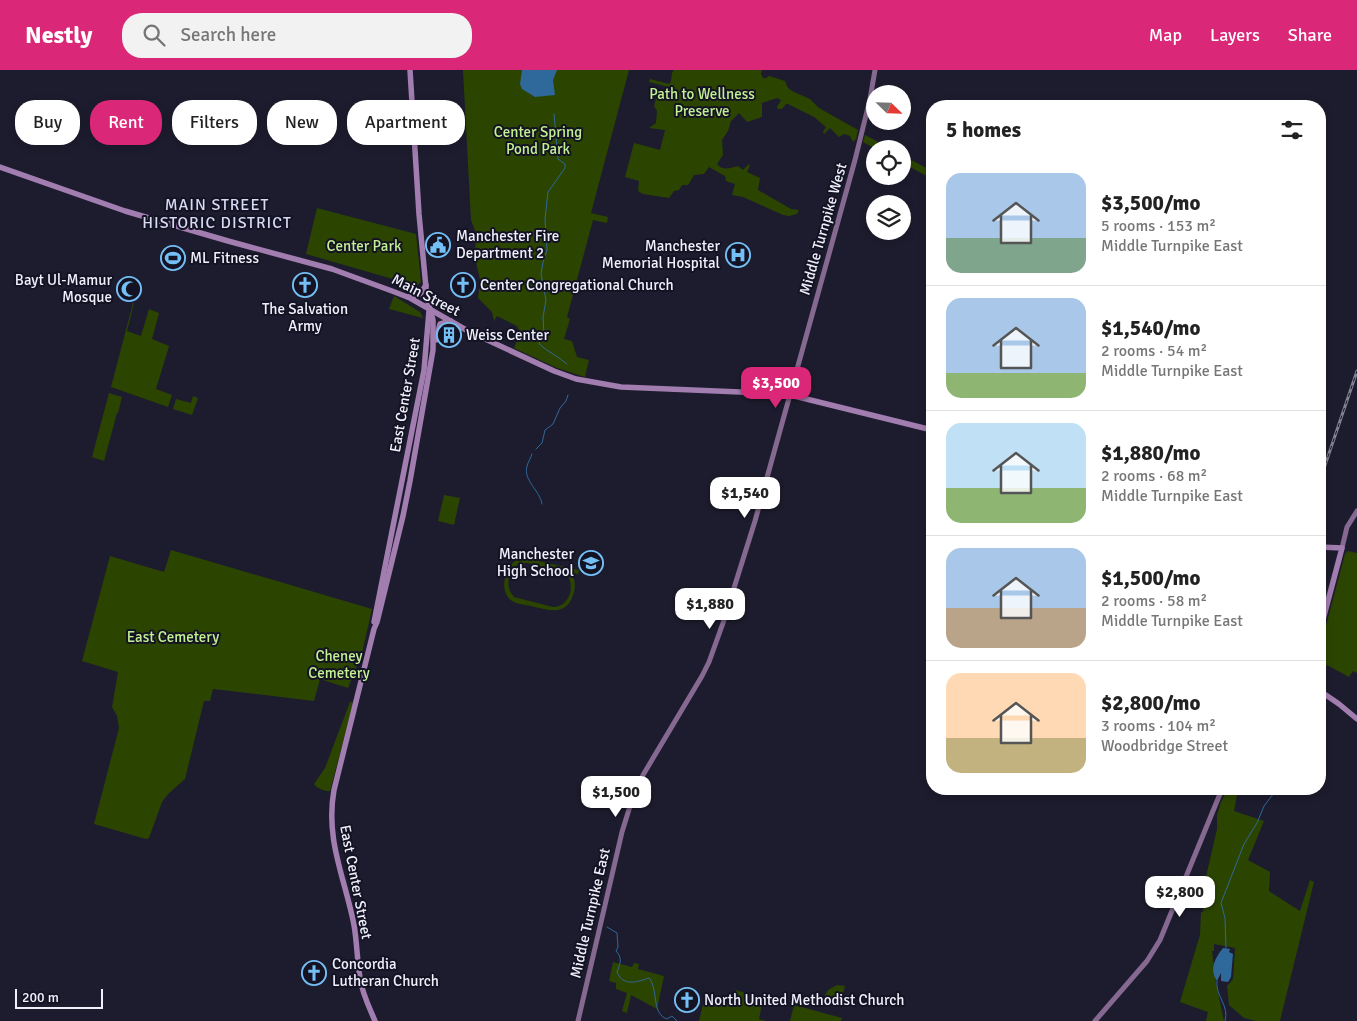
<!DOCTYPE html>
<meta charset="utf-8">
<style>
:root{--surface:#fff;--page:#f2f2f2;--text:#222;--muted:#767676;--line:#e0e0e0;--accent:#db2777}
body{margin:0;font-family:Signika,sans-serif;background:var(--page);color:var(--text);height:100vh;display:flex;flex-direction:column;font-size:19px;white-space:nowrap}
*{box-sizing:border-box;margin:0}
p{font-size:16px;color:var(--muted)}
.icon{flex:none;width:28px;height:28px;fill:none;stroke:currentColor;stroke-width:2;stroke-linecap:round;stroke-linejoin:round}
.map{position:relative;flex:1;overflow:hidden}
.details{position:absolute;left:926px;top:30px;width:400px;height:695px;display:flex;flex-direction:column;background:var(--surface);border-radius:20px;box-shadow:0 2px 8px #0003}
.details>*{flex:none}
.guide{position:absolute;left:15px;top:30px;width:475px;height:45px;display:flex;gap:10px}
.needle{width:32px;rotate:113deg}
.controls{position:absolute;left:866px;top:15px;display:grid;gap:10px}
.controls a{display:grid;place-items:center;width:45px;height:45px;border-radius:50%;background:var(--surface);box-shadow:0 2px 8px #0003;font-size:25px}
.scale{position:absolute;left:15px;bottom:12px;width:88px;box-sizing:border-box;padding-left:5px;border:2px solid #f0f0fd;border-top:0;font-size:14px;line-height:18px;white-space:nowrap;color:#f0f0fd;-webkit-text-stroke:4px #141324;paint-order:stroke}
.price{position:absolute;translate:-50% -42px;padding:0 11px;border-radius:10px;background:#fff;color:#222;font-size:16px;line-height:32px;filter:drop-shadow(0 1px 2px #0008)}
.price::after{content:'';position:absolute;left:50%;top:30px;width:15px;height:11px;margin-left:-8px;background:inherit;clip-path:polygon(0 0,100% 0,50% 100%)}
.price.active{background:var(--accent);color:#fff}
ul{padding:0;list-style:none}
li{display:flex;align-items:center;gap:15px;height:125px;padding:0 20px}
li+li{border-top:1px solid var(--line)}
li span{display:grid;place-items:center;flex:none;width:140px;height:100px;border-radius:15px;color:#555}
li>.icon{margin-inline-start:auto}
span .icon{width:60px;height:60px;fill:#fffc;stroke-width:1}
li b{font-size:21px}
h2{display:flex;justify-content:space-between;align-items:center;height:60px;padding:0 20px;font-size:21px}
.pill{padding:0 18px;border-radius:20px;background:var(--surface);box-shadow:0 2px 8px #0003;font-size:18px;line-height:45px}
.pill.active{background:var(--accent);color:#fff}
header{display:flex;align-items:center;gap:30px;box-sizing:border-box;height:70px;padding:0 25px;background:var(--accent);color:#fff}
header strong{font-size:24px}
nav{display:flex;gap:28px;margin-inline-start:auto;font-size:18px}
.search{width:350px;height:45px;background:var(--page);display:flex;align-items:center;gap:12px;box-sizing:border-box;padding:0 18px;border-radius:20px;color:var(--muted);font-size:19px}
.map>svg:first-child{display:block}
</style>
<header>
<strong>Nestly</strong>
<div class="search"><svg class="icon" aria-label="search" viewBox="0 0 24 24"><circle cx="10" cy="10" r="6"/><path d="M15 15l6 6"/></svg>Search here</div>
<nav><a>Map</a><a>Layers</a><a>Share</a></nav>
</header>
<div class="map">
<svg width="1357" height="951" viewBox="0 0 1357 951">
<rect width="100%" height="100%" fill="#1d1c2e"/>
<g fill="#2b4500" fill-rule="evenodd">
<polygon points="463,0 629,0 591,143 608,147 607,153 593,150 567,247 570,249 564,269 572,271 577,287 589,290 585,307 557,298 514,278 520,263 517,256 497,246 494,251 492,242 478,228 480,210 476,192 475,161 471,150"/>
<path d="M674,0H762L761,4L763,8H766L769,6L785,11L788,18L792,21L810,29L819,38L858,60L856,69L853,72L850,66L844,64L839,67L830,58L824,64L823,62L826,57L814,47L788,34H786L782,39H778L777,37L781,30L777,28L762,33V47L747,52L739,43L731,51L728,61L722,70L723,85L717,94C722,101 731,98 738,96L743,100L749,94L750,95L747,102L760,108L758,120L791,139L799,140L797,144L789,146L783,145L743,127L732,125L735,114L726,111L725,106L709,97L704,104L694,105L688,115H682L679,120L674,121L669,128L643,124L638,121L639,111L625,107L634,73L660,80L665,60L649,58L656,53L657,41L654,36L658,22L670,26L672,18L649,12L650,9L669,14C673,10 670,4 674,0Z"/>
<polygon points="865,65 892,79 876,79 863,72"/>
<polygon points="902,85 932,101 932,109 903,93"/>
<polygon points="317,138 416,164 421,212 417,216 306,184"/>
<polygon points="394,226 420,242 423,248 389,239"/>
<polygon points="133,233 134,233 127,261 141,266 149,239 159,243 152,269 169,276 156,319 172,325 168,337 111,317"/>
<polygon points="109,323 122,327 118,343 117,343 104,391 92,387"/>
<polygon points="193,326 198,328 192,345 173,339 176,329 191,333"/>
<polygon points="444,425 460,428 454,455 438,451"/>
<polygon points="171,480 372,539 362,583 348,618 320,609 314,631 213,619 210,631 204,631 185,709 168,724 162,732 149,768 146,769 94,754 119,658 117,646 112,637 118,602 82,591 110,486 164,502"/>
<polygon points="1348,481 1357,483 1357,603 1353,601 1349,607 1327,595 1320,605 1320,578 1345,484"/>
<path d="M511,485L579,500L578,504L572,503C575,510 576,518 573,525C566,547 548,540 531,536C525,535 517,534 512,531C498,521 505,499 516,490L510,489ZM520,493H528L566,503C576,515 570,537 553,537L514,527C504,516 508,500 520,493Z"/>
<path d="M350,632H352L353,634L330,721C326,722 316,718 314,714L325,698Z"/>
<polygon points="1228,719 1238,719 1234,741 1264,751 1248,790 1270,802 1269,821 1300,841 1310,810 1314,812 1280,951 1256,951 1244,948 1229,935 1227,916 1233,909 1235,878 1214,874 1214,881 1212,881 1216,913 1224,951 1206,951 1208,942 1180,932 1200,865 1201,842 1203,842 1205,811 1217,759 1217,745 1221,732"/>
<polygon points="613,892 632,897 634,893 639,894 638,899 664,906 657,939 631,925 627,943 622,941 627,923 616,919 616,913 609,911"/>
<polygon points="837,915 845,916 840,935 822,930 828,920"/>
<polygon points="736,920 763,929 759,949 766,951 699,951 705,926 730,934"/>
<polygon points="794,935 842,948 841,951 790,951"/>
</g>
<g fill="#2f689a">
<polygon points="522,0 557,0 553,10 555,25 535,27 522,19 520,14"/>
<path d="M1223,878L1230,879L1229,882L1233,884L1231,907L1228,912L1221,911V903L1217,911C1209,899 1215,888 1223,878Z"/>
</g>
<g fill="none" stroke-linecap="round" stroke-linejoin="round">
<g stroke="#2f689a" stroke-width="1">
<path d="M554,44L558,89L565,94V98L548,122L545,149L547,180L543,192L541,204L546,230L543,247L544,263L539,274C548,282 558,286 567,294"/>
<polyline points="536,379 542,373 545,360 553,354 560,338 566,331 568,325"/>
<path d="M532,384C531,388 528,392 527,396C523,411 540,420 542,434"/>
<path d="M607,857L617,863L618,877L616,881C623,888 620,894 617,902C623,917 637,912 649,908L650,909C658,922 652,944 667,949L672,946L677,951"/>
<polyline points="1226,878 1225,848 1221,833 1244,774 1257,753 1264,736 1277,719"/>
<path d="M1217,911C1215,926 1230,936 1225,951"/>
</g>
<g stroke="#866990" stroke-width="5">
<polyline points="1342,478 1347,457 1357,441"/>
<polyline points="578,951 622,762 631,733 643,705 702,606 709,592 723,553 755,451 855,90 870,29 875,0"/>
<polyline points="1095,951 1147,891 1160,870 1222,719"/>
</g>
<g stroke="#a27db0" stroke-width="5.5">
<polyline points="0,97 125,141 228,171 332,199 392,221 410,228 468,261 554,301 576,309 621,317 786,324 932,360"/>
<polyline points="408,227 420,224 426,215"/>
<polyline points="436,270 440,254 451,251"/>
<polyline points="1320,477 1342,478 1320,561"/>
<polyline points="374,552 424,300 429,241"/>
<polyline points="1320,621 1339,634 1357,649"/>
<path d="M375,951C369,937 362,923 360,908C357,890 357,872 354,855C345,808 325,770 334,720L374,559L377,552L403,446L410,411L433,280V250L427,228L419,144L410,0"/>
</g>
<defs>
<polyline id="rail" points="1320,410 1357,301"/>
</defs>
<use href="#rail" stroke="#838292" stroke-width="3"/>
<use href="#rail" stroke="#141324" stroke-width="1" stroke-dasharray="4" stroke-linecap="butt"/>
</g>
<defs>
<symbol id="civic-ring" viewBox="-11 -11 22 22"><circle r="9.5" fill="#141324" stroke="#74c0f6" stroke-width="1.5"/><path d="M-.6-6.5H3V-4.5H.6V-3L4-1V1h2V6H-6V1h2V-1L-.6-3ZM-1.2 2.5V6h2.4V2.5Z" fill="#74c0f6"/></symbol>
<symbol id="hospital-ring" viewBox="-11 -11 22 22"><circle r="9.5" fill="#141324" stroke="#74c0f6" stroke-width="1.5"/><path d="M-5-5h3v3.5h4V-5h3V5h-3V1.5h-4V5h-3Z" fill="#74c0f6"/></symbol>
<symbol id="stadium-ring" viewBox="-11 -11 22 22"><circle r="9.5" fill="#141324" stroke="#74c0f6" stroke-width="1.5"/><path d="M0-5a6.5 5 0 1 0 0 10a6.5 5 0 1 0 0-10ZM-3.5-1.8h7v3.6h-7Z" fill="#74c0f6"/></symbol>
<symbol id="church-ring" viewBox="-11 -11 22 22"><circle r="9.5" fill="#141324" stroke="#74c0f6" stroke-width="1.5"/><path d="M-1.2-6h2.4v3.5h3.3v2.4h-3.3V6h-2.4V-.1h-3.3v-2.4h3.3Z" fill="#74c0f6"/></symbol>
<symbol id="mosque-ring" viewBox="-11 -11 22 22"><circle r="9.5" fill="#141324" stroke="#74c0f6" stroke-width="1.5"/><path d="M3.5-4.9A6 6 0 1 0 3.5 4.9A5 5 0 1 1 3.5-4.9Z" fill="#74c0f6"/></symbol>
<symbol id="building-ring" viewBox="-11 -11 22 22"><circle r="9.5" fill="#141324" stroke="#74c0f6" stroke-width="1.5"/><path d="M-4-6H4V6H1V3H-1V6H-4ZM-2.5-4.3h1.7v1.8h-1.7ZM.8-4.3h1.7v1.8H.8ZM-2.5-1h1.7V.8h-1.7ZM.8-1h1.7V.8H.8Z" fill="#74c0f6"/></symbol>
<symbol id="school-ring" viewBox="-11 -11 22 22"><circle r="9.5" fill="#141324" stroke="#74c0f6" stroke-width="1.5"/><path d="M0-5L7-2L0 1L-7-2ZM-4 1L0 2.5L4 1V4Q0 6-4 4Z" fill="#74c0f6"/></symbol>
</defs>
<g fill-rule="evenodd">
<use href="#civic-ring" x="424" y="161" width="28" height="28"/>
<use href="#hospital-ring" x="724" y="171" width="28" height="28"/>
<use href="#stadium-ring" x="159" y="174" width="28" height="28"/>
<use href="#church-ring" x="291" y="201" width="28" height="28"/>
<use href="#church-ring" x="449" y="201" width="28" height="28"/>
<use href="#mosque-ring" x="115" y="205" width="28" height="28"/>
<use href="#building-ring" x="435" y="251" width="28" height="28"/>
<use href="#school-ring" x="577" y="479" width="28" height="28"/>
<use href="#church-ring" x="300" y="889" width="28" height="28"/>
<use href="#church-ring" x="673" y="916" width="28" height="28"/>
</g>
<g text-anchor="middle" stroke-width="4" stroke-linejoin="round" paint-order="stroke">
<g font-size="15" fill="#c3f092" stroke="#141324">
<text x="702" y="29">Path to Wellness<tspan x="702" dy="17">Preserve</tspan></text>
<text x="538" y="67">Center Spring<tspan x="538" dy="17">Pond Park</tspan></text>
<text x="364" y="181">Center Park</text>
<text x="173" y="572">East Cemetery</text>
<text x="339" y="591">Cheney<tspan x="339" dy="17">Cemetery</tspan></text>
</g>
<g font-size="15" fill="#f0f0fd" stroke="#141324">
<text transform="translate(823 159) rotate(-74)" y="5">Middle Turnpike West</text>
<text transform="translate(426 225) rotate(27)" y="5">Main Street</text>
<text transform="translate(405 325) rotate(-80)" y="5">East Center Street</text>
<text transform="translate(356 812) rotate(79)" y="5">East Center Street</text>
<text transform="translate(590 843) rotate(-77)" y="5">Middle Turnpike East</text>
</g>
<g font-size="15" fill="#f0f0fd" stroke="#141324" text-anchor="start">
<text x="456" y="171">Manchester Fire<tspan x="456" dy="17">Department 2</tspan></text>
<text x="720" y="181" text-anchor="end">Manchester<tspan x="720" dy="17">Memorial Hospital</tspan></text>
<text x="190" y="193">ML Fitness</text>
<text x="112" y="215" text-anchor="end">Bayt Ul-Mamur<tspan x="112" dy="17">Mosque</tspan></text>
<text x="480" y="220">Center Congregational Church</text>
<text x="305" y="244" text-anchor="middle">The Salvation<tspan x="305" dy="17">Army</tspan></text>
<text x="466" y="270">Weiss Center</text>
<text x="574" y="489" text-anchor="end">Manchester<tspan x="574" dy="17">High School</tspan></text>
<text x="332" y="899">Concordia<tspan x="332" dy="17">Lutheran Church</tspan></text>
<text x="704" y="935">North United Methodist Church</text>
</g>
<g font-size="16" letter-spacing="1" fill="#d8d9f2" stroke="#141324">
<text x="217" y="140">MAIN STREET<tspan x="217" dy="18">HISTORIC DISTRICT</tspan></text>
</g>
</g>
</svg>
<div class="controls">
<a><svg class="needle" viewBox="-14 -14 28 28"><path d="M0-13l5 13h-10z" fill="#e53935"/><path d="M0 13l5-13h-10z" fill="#767676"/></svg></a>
<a><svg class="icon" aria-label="locate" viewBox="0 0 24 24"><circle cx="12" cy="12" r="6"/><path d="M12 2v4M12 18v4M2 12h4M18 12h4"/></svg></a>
<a><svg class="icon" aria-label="layers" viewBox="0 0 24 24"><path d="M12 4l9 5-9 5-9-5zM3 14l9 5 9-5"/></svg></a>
</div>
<div class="scale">200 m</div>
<b class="price active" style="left:776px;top:339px">$3,500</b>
<b class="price" style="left:745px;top:449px">$1,540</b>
<b class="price" style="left:710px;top:560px">$1,880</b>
<b class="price" style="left:616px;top:748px">$1,500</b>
<b class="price" style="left:1180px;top:848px">$2,800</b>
<div class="guide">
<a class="pill">Buy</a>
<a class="pill active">Rent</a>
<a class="pill">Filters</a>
<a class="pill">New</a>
<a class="pill">Apartment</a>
</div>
<section class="details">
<h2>5 homes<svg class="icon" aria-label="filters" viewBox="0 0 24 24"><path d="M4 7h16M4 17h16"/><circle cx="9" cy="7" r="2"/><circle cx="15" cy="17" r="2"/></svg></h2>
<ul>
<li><span style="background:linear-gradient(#a9c7e8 65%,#7fa58c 0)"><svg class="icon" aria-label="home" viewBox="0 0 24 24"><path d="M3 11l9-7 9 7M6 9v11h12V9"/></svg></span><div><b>$3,500/mo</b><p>5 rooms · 153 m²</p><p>Middle Turnpike East</p></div></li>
<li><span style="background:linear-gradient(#a9c7e8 75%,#8fb573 0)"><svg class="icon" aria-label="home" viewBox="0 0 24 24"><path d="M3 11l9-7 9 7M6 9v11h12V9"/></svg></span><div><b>$1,540/mo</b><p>2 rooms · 54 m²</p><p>Middle Turnpike East</p></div></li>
<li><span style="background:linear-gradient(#bfe0f5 65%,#8fb573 0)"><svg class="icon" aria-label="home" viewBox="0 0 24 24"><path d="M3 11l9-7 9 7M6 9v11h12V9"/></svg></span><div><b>$1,880/mo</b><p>2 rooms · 68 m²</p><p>Middle Turnpike East</p></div></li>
<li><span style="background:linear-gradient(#a9c7e8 60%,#b9a48a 0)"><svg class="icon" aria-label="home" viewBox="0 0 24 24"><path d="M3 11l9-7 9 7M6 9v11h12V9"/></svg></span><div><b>$1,500/mo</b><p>2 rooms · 58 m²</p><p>Middle Turnpike East</p></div></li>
<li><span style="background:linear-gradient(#ffd9b3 65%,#c2b280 0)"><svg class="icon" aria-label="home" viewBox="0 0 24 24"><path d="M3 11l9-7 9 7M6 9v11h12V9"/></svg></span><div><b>$2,800/mo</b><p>3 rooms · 104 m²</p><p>Woodbridge Street</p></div></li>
</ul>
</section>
</div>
